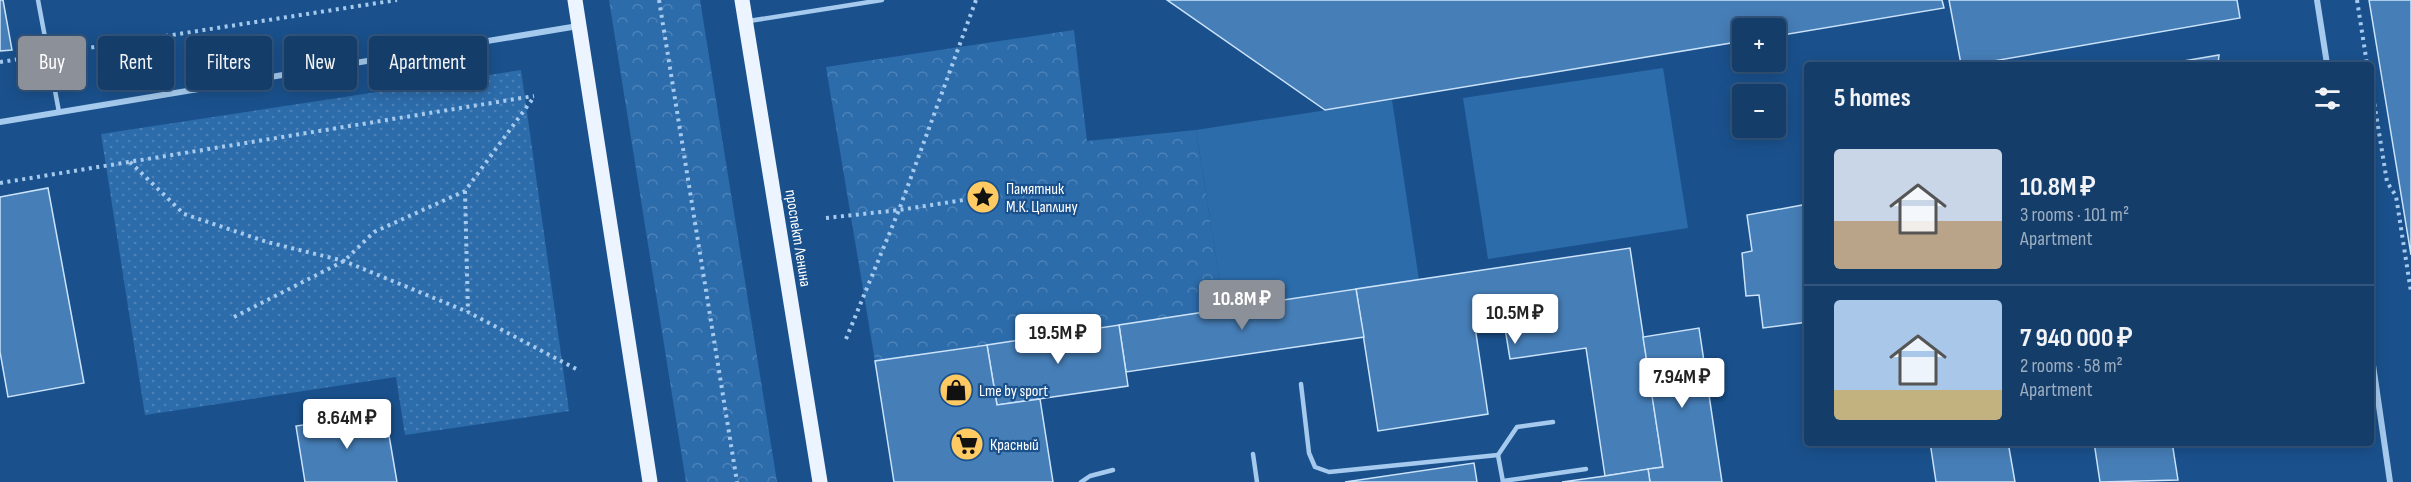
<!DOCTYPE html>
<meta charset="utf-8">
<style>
:root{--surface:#143d6a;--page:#1d4470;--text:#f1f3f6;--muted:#9daec1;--line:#33567e;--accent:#8c9099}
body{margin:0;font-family:"Sofia Sans Condensed",sans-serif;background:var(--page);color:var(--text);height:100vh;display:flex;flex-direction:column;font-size:22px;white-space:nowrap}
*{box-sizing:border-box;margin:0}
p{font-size:20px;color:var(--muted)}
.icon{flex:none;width:33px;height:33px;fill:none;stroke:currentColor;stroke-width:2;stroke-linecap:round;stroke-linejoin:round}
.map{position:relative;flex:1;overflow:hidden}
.drawer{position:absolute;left:1804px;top:62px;width:570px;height:384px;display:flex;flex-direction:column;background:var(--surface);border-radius:6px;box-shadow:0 3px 15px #0003,0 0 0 2px var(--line)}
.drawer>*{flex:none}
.banner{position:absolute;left:18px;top:36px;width:570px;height:54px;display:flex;gap:12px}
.controls{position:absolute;left:1732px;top:18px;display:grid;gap:12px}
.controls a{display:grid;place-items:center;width:54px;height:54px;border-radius:6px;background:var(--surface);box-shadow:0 3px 15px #0003,0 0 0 2px var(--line);font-size:30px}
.price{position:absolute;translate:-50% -51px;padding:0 14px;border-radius:6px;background:#fff;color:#222;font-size:20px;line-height:39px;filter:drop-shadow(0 2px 3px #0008)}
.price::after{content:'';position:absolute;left:50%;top:36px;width:18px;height:14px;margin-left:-9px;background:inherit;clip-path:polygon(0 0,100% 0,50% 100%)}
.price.current{background:var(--accent);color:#fff}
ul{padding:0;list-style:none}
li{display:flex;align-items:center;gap:18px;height:150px;padding:0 30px}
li+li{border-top:2px solid var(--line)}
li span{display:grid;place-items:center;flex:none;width:168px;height:120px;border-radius:6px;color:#555}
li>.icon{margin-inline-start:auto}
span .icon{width:72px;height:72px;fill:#fffc;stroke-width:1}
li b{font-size:26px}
h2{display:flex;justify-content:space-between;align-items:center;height:72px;padding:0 30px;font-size:26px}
.pill{padding:0 21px;border-radius:6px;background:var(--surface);box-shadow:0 3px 15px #0003,0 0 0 2px var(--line);font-size:21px;line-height:54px}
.pill.current{background:var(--accent);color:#fff}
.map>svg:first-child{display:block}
</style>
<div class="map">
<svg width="2411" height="482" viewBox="0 0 2411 482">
<defs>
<pattern id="grass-dots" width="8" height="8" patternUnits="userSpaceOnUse" patternTransform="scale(1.5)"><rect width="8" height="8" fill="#2c6cab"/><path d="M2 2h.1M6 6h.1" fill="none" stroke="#4c82b8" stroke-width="1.8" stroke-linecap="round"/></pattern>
<pattern id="forest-crowns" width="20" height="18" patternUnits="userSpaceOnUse" patternTransform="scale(1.5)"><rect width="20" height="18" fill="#2c6cab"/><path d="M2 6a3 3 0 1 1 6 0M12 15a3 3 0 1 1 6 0" fill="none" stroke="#4c82b8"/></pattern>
</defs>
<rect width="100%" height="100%" fill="#1a518d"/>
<polygon fill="url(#grass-dots)" points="521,70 569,411 405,435 396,377 145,415 101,134"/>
<g fill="url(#forest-crowns)">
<polygon points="609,0 700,0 777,482 686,482"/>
<polygon points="1074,30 1087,141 1196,130 1224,309 875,361 826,67"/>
</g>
<g fill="#2c6cab">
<polygon points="1663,68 1688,228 1488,259 1463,98"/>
<polygon points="1392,100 1419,280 1224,309 1196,130"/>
</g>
<g fill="#467eb7" stroke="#cbe3fa" stroke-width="1.5">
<polygon points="0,0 3,0 12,50 0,51"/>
<polygon points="1167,0 1942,0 1944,8 1776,36 1776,28 1743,28 1743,41 1325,110"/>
<polygon points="1949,0 2237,0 2240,18 1976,64 1961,64"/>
<polygon points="2369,0 2411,0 2411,255 2388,115"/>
<polygon points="2219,55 2218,64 2166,64"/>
<polygon points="48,188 84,383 8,397 0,352 0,197"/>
<polygon points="1808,204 1808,322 1763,328 1759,295 1746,296 1742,253 1752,251 1747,215"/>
<polygon points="1630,248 1663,467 1605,476 1586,348 1510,359 1503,316 1474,320 1488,414 1378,431 1356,289"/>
<polygon points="1356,289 1364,337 1126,372 1119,325"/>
<polygon points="1119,325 1128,386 997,405 987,345"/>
<polygon points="1699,328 1722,482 1650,482 1648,469 1663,467 1643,337"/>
<polygon points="987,345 997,405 1040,399 1053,482 894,482 875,361"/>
<polygon points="385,412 397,482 305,482 296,426"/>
<polygon points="1930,442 2008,442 2015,482 1936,482"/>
<polygon points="2094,442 2172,442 2178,480 2100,482"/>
<polygon points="1474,463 1477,482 1345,482"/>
<polygon points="1648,469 1650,482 1562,482 1605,476"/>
</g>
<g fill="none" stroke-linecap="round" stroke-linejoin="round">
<g stroke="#a5caee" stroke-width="4" stroke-dasharray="3 4.5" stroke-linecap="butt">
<polyline points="659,0 737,482"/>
<polyline points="2357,0 2367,64"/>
<polyline points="69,51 397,0"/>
<polyline points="0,62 26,58"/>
<polyline points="2372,89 2387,182 2396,196 2411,292"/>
<polyline points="130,162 184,214 267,242 344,261 468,312 580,371"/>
<polyline points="0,183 534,96"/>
<polyline points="465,191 468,312"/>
<polyline points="826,218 899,210 983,197"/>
<polyline points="234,317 344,261 374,232 465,191 534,97"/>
<polyline points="846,339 899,210 976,0"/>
</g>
<g stroke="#a5caee" stroke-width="4.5">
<polyline points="38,0 59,112"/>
<polyline points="749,21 882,0"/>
<polyline points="1301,384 1309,453 1315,467 1329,472 1498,455 1503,482"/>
<polyline points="1253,454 1257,482"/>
<polyline points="1498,455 1517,427 1553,422"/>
<polyline points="1503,481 1586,469"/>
<polyline points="1081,482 1090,476 1113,470"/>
</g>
<g stroke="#a5caee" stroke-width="6">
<polyline points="2317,0 2327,64"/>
<polyline points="0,122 578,26"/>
<polyline points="2372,358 2390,482"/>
</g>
<g stroke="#ecf4ff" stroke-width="15">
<polyline points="575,0 650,482"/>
<polyline points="742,0 820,482"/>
</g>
</g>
<defs>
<symbol id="sight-disc" viewBox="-11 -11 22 22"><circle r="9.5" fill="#ffca62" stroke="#1a518d"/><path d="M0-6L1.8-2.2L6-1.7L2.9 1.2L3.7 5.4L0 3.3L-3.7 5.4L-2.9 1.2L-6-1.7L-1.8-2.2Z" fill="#111"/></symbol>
<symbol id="shop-disc" viewBox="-11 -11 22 22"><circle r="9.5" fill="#ffca62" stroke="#1a518d"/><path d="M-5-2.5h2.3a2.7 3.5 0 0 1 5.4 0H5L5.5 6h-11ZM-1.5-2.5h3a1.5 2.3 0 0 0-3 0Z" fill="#111"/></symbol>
<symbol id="supermarket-disc" viewBox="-11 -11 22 22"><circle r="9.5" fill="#ffca62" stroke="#1a518d"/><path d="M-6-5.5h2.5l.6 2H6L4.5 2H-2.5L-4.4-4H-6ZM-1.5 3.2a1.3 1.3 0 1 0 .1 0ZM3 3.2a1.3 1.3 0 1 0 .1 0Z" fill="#111"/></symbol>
</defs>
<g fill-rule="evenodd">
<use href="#sight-disc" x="964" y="178" width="38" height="38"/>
<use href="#shop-disc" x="937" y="371" width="38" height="38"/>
<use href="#supermarket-disc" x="948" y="425" width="38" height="38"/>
</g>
<g text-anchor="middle" stroke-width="4.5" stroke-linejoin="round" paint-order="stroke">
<g font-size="16" fill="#fff" stroke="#1a518d" text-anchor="start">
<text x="1006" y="194">Памятник<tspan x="1006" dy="18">М.К. Цаплину</tspan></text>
<text x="979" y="396">Lme by sport</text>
<text x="990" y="450">Красный</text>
</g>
<g font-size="16" fill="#fff" stroke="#1a518d">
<text transform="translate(799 238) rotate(81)" y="6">проспект Ленина</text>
</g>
</g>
</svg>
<div class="controls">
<a>+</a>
<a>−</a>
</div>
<b class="price current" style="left:1242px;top:331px">10.8M ₽</b>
<b class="price" style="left:1515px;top:345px">10.5M ₽</b>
<b class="price" style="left:1058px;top:365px">19.5M ₽</b>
<b class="price" style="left:1682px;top:409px">7.94M ₽</b>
<b class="price" style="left:347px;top:450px">8.64M ₽</b>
<div class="banner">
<a class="pill current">Buy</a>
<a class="pill">Rent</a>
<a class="pill">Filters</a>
<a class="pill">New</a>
<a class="pill">Apartment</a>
</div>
<section class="drawer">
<h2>5 homes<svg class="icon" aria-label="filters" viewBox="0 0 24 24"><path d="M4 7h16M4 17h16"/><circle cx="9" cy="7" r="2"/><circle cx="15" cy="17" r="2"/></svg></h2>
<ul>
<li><span style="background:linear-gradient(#c9d6e8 60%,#b9a48a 0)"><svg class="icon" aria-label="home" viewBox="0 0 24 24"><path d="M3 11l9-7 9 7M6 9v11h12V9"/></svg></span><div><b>10.8M ₽</b><p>3 rooms · 101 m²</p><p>Apartment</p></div></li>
<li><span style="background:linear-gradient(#a9c7e8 75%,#c2b280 0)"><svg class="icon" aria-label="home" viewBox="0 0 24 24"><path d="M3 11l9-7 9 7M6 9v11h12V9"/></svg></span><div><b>7 940 000 ₽</b><p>2 rooms · 58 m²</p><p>Apartment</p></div></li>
</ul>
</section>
</div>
